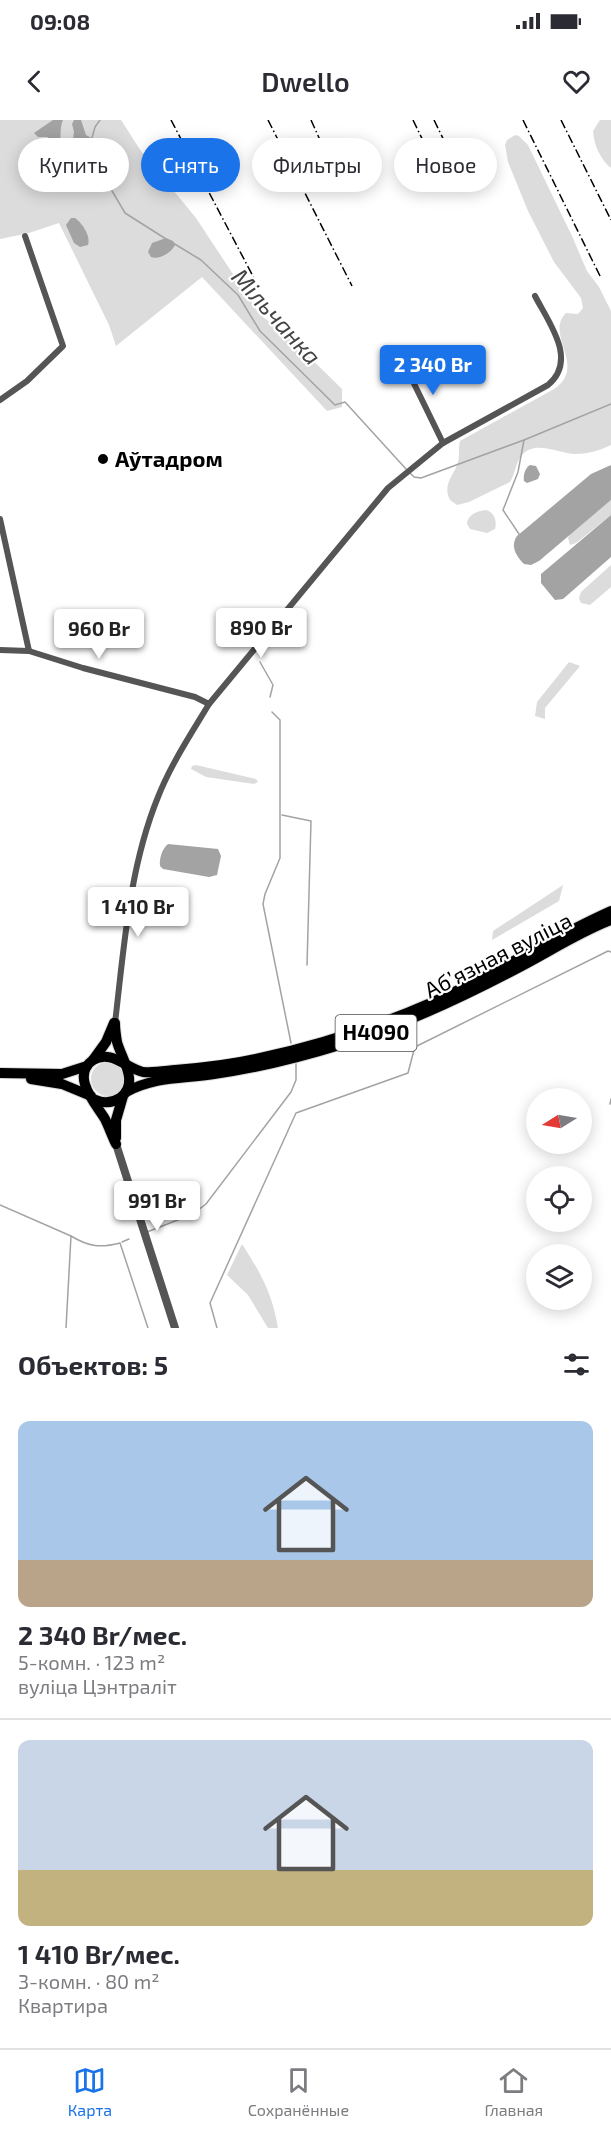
<!DOCTYPE html>
<html lang="ru">
<meta charset="utf-8">
<style>
:root{--surface:#fff;--page:#f2f2f3;--text:#2b2b33;--muted:#7c7c81;--line:#e1e1e2;--accent:#1a73e8}
body{margin:0;font-family:"Exo 2",sans-serif;background:var(--page);color:var(--text);height:100vh;display:flex;flex-direction:column;font-size:22px;white-space:nowrap}
*{box-sizing:border-box;margin:0}
p{font-size:20px;color:var(--muted)}
.icon{flex:none;width:33px;height:33px;fill:none;stroke:currentColor;stroke-width:2;stroke-linecap:round;stroke-linejoin:round}
.map{position:relative;height:1208px;overflow:hidden}
.side{display:flex;flex-direction:column;background:var(--surface);flex:1}
.side>*{flex:none}
.top-card{position:absolute;left:18px;top:18px;width:576px;height:54px;display:flex;gap:12px}
.needle{width:39px;rotate:259deg}
.buttons{position:absolute;left:526px;top:968px;display:grid;gap:12px}
.buttons a{display:grid;place-items:center;width:66px;height:66px;border-radius:50%;background:var(--surface);box-shadow:0 3px 15px #0003;font-size:30px}
.price{position:absolute;translate:-50% -51px;padding:0 14px;border-radius:6px;background:#fff;color:#222;font-size:20px;line-height:39px;filter:drop-shadow(0 2px 3px #0008)}
.price::after{content:'';position:absolute;left:50%;top:36px;width:18px;height:14px;margin-left:-9px;background:inherit;clip-path:polygon(0 0,100% 0,50% 100%)}
.price.active{background:var(--accent);color:#fff}
ul{padding:0;list-style:none}
li{display:grid;align-content:center;gap:12px;height:318px;padding:0 18px}
li+li{border-top:2px solid var(--line)}
li span{display:grid;place-items:center;height:186px;border-radius:12px;color:#555}
li>.icon{margin-inline-start:auto}
span .icon{width:108px;height:108px;fill:#fffc;stroke-width:1}
li b{font-size:26px}
h2{display:flex;justify-content:space-between;align-items:center;height:72px;padding:0 18px;font-size:26px}
.chip{padding:0 21px;border-radius:27px;background:var(--surface);box-shadow:0 3px 15px #0003;font-size:21px;line-height:54px}
.chip.active{background:var(--accent);color:#fff}
.status{display:flex;justify-content:space-between;align-items:center;height:42px;padding:0 30px;background:var(--surface);direction:ltr}
.status svg{height:16px;fill:currentColor}
header{display:flex;justify-content:space-between;align-items:center;height:78px;padding:0 18px;background:var(--surface);font-size:27px;font-weight:600}
.tabs{display:flex;justify-content:space-around;align-items:center;height:84px;border-top:2px solid var(--line);background:var(--surface);font-size:16px;color:var(--muted)}
.tabs a{display:grid;justify-items:center;gap:3px}
.tabs .active{color:var(--accent)}
.map>svg:first-child{display:block}
</style>
<div class="status"><b>09:08</b><svg viewBox="0 0 49 12"><path d="M0 12V9h3v3zM5 12V6h3v6zM10 12V3h3v9zM15 12V0h3v12zM26 1h20v11H26zM47 4h2v5h-2z"/></svg></div>
<header><svg class="icon" aria-label="back" viewBox="0 0 24 24"><path d="M15 5l-7 7 7 7"/></svg>Dwello<svg class="icon" aria-label="heart" viewBox="0 0 24 24"><path d="M12 20l-8-8c-3-5 5-10 8-4 3-6 11-1 8 4z"/></svg></header>
<div class="map">
<svg width="611" height="1208" viewBox="0 0 611 1208">
<rect width="100%" height="100%" fill="#fff"/>
<g fill="#dcdcdc">
<polygon points="0,0 121,0 141,31 196,98 260,195 284,212 342,269 342,287 327,291 202,157 116,226 109,205 59,103 29,113 0,119"/>
<path d="M600,0H611V48C600,39 594,25 593,11Z"/>
<path d="M515,15L519,16L528,25L572,116L587,151L599,167L611,191V325C599,331 587,334 574,334C559,333 537,321 524,333C515,341 516,353 510,362L469,382L457,385L450,380C442,364 454,356 458,342C460,335 458,328 460,321L554,269C588,246 544,215 566,193L578,194L583,188L581,178L554,142L528,91L508,42L505,25L507,20Z"/>
<polygon points="611,380 611,395 576,423 570,425 568,418 570,414"/>
<path d="M486,390C495,393 497,401 495,409L487,413L470,409L467,404C467,395 477,391 486,390Z"/>
<polygon points="611,445 611,467 590,485 581,483 579,478 581,472"/>
<polygon points="569,542 580,546 545,588 545,599 535,596 537,582"/>
<polygon points="196,645 256,659 258,662 254,664 206,657 191,649 192,646"/>
<polygon points="563,765 559,781 492,820 493,811"/>
<circle cx="108" cy="959" r="17"/>
<path d="M242,1124C261,1154 272,1172 278,1208H268L248,1175L227,1155Z"/>
</g>
<g fill="#a3a3a3">
<path d="M53,0H63C57,13 66,35 52,44L49,42L51,34L44,39L36,27L38,25H45L53,30L55,23L47,17H38L34,13Z"/>
<polygon points="74,0 81,0 86,15 100,23 105,29 105,40 92,49 82,47 72,26 74,12 72,4"/>
<path d="M71,98H75C82,103 91,116 88,125L80,127L74,123L66,105Z"/>
<path d="M166,118L173,121L175,125C171,133 159,140 151,137L148,132L152,123Z"/>
<path d="M530,345L536,346L540,354L538,359L527,363L524,361C523,355 525,348 530,345Z"/>
<path d="M611,345V380L539,441L531,445L524,444C516,436 510,426 517,416L591,354Z"/>
<polygon points="611,395 611,437 563,479 555,480 541,463 541,454"/>
<path d="M168,724L218,729L221,736L217,755L209,757L163,749L160,746C159,739 162,729 168,724Z"/>
</g>
<g fill="none" stroke-linecap="round" stroke-linejoin="round">
<g stroke="#a3a3a3" stroke-width="1.5">
<polyline points="92,18 95,7 100,0"/>
<polyline points="101,45 108,64 125,93 166,119"/>
<polyline points="173,123 201,140 238,175 260,211 335,285 345,282 406,349"/>
<polyline points="409,352 414,357 421,358 524,320 611,284"/>
<polyline points="519,414 503,390 518,352 524,320"/>
<polyline points="260,542 273,565 270,577"/>
<polyline points="272,592 280,600 280,738 265,774 263,784 291,923"/>
<polyline points="282,695 311,701 307,845"/>
<polyline points="610,984 611,979"/>
<path d="M0,1085L71,1116C89,1127 101,1128 120,1123L148,1208"/>
<polyline points="147,1112 193,1094 206,1084 291,972 296,960 296,943"/>
<polyline points="122,1122 129,1119"/>
<polyline points="66,1208 71,1116"/>
<polyline points="217,1208 210,1183 296,993 408,953 414,930 417,926 608,831 611,832"/>
</g>
<defs>
<g id="primary">
<polyline points="93,940 106,922 114,903"/>
<polyline points="0,953 62,954 87,946"/>
<polyline points="31,959 62,964 91,976"/>
<path d="M126,972C156,956 182,959 214,954C258,948 301,937 343,924C402,905 459,879 514,850C546,834 577,813 611,800"/>
<path d="M93,979C102,983 111,984 120,978C140,963 122,940 117,922C116,916 115,909 115,903"/>
<polyline points="116,1018 116,1000 123,976"/>
<path d="M116,1024C112,1016 109,1007 105,999C96,984 70,956 93,940C111,929 126,948 143,952C154,953 165,951 175,950C202,948 229,945 256,939C317,926 376,907 433,882C494,855 550,818 611,791"/>
</g>
</defs>
<use href="#primary" stroke="#dbdbdb" stroke-width="12"/>
<g stroke="#555" stroke-width="6">
<polyline points="402,239 443,323"/>
<polyline points="0,280 27,261 63,226 25,116"/>
<polyline points="0,399 29,531"/>
<polyline points="0,530 29,531 83,548 195,577 209,584"/>
<path d="M115,903C124,828 129,748 158,677C171,644 191,614 209,584L388,368L443,323L548,265C578,240 549,203 535,176"/>
</g>
<polyline stroke="#555" stroke-width="8" points="116,1024 175,1208"/>
<use href="#primary" stroke="#000" stroke-width="10"/>
<g stroke="#000" stroke-width="1.5" stroke-dasharray="9 3 1.5 3" stroke-linecap="butt">
<polyline points="171,0 256,162"/>
<polyline points="268,0 352,166"/>
<polyline points="311,0 333,49"/>
<polyline points="413,0 444,64"/>
<polyline points="434,0 455,43"/>
<polyline points="523,0 601,158"/>
<polyline points="561,0 611,100"/>
</g>
</g>
<circle fill="#000" stroke="#fff" stroke-width="2" cx="103" cy="339" r="6"/>
<g text-anchor="middle" stroke-width="4.5" stroke-linejoin="round" paint-order="stroke">
<rect fill="#fff" stroke="#4c4c4c" stroke-width="1.5" x="335.5" y="895" width="81" height="36" rx="4.5"/>
<g font-size="21" font-weight="bold" fill="#000">
<text x="376" y="920">Н4090</text>
</g>
<g font-size="22" font-weight="bold" fill="#000" stroke="#fff" text-anchor="start">
<text x="115" y="347">Аўтадром</text>
</g>
<g font-size="22" fill="#000" stroke="#fff">
<text transform="translate(498 835) rotate(-27)" y="8">Абʼязная вуліца</text>
</g>
<g font-size="24" font-style="italic" fill="#444" stroke="#fff">
<text transform="translate(276 197) rotate(48)" y="8">Мільчанка</text>
</g>
</g>
</svg>
<div class="buttons">
<a><svg class="needle" viewBox="-14 -14 28 28"><path d="M0-13l5 13h-10z" fill="#e53935"/><path d="M0 13l5-13h-10z" fill="#7c7c81"/></svg></a>
<a><svg class="icon" aria-label="locate" viewBox="0 0 24 24"><circle cx="12" cy="12" r="6"/><path d="M12 2v4M12 18v4M2 12h4M18 12h4"/></svg></a>
<a><svg class="icon" aria-label="layers" viewBox="0 0 24 24"><path d="M12 4l9 5-9 5-9-5zM3 14l9 5 9-5"/></svg></a>
</div>
<b class="price active" style="left:433px;top:276px">2 340 Br</b>
<b class="price" style="left:261px;top:539px">890 Br</b>
<b class="price" style="left:99px;top:540px">960 Br</b>
<b class="price" style="left:138px;top:818px">1 410 Br</b>
<b class="price" style="left:157px;top:1112px">991 Br</b>
<div class="top-card">
<a class="chip">Купить</a>
<a class="chip active">Снять</a>
<a class="chip">Фильтры</a>
<a class="chip">Новое</a>
</div>
</div>
<section class="side">
<h2>Объектов: 5<svg class="icon" aria-label="filters" viewBox="0 0 24 24"><path d="M4 7h16M4 17h16"/><circle cx="9" cy="7" r="2"/><circle cx="15" cy="17" r="2"/></svg></h2>
<ul>
<li><span style="background:linear-gradient(#a9c7e8 75%,#b9a48a 0)"><svg class="icon" aria-label="home" viewBox="0 0 24 24"><path d="M3 11l9-7 9 7M6 9v11h12V9"/></svg></span><div><b>2 340 Br/мес.</b><p>5-комн. · 123 m²</p><p>вуліца Цэнтраліт</p></div></li>
<li><span style="background:linear-gradient(#c9d6e8 70%,#c2b280 0)"><svg class="icon" aria-label="home" viewBox="0 0 24 24"><path d="M3 11l9-7 9 7M6 9v11h12V9"/></svg></span><div><b>1 410 Br/мес.</b><p>3-комн. · 80 m²</p><p>Квартира</p></div></li>
</ul>
</section>
<nav class="tabs">
<a class="active"><svg class="icon" aria-label="map" viewBox="0 0 24 24"><path d="M3 6l6-2 6 2 6-2v14l-6 2-6-2-6 2zM9 4v14M15 6v14"/></svg>Карта</a>
<a><svg class="icon" aria-label="saved" viewBox="0 0 24 24"><path d="M7 4h10v16l-5-4-5 4z"/></svg>Сохранённые</a>
<a><svg class="icon" aria-label="home" viewBox="0 0 24 24"><path d="M3 11l9-7 9 7M6 9v11h12V9"/></svg>Главная</a>
</nav>
